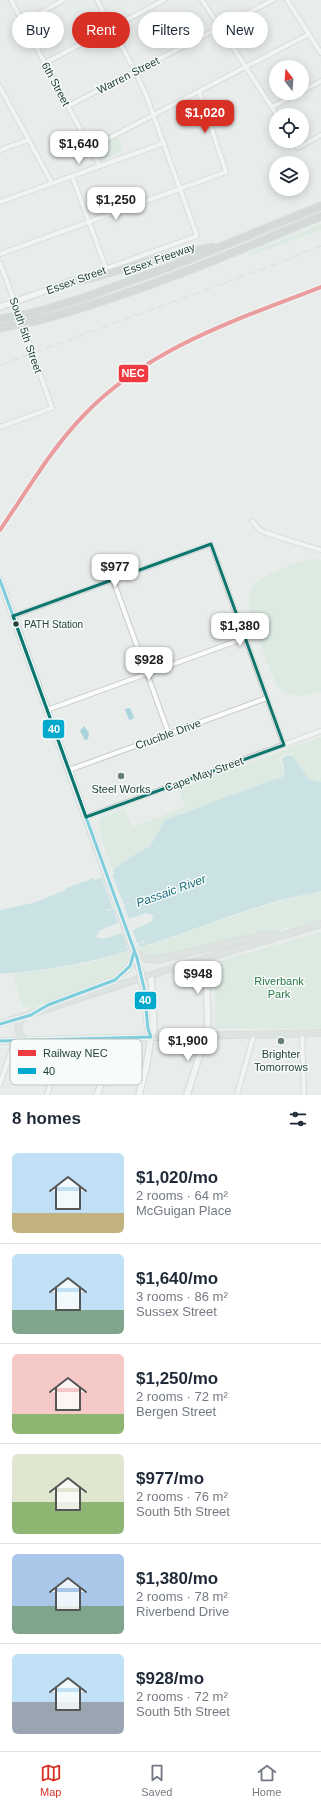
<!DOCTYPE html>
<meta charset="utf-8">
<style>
:root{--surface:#fff;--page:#f6f6f7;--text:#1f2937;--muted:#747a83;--line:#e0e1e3;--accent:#d93025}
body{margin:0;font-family:Helvetica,sans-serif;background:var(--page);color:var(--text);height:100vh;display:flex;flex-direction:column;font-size:15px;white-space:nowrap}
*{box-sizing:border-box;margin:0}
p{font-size:13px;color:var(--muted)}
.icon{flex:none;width:22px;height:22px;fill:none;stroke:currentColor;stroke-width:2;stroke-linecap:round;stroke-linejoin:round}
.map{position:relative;height:1095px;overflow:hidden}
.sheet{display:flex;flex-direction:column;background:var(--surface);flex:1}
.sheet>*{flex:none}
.guide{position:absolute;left:12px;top:12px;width:297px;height:36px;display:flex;gap:8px}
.needle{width:26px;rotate:343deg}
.fabs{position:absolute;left:269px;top:60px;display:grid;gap:8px}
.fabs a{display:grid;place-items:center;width:40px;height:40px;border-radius:50%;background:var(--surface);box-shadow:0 2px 10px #0003;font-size:20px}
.price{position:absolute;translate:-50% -34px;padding:0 9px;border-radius:8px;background:#fff;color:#222;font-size:13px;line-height:26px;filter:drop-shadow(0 1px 2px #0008)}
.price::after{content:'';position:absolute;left:50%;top:24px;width:12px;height:9px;margin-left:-6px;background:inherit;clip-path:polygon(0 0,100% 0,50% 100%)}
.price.active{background:var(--accent);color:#fff}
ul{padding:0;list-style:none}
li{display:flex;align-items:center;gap:12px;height:100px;padding:0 12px}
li+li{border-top:1px solid var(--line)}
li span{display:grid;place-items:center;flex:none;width:112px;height:80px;border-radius:6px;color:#555}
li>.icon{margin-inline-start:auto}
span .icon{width:48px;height:48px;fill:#fffc;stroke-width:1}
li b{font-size:17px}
h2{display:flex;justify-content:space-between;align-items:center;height:48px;padding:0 12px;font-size:17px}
.pill{padding:0 14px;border-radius:18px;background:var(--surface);box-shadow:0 2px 10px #0003;font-size:14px;line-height:36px}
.pill.active{background:var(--accent);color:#fff}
.dock{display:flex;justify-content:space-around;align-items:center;height:56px;border-top:1px solid var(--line);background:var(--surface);font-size:11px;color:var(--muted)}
.dock a{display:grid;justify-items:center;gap:2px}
.dock .active{color:var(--accent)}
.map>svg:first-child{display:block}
</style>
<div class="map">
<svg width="321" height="1095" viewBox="0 0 321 1095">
<rect width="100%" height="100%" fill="#e8edeb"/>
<g fill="#d1e6d8">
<polygon points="118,137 123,151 102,160 96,148"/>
<polygon points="321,224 321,230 250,256 249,253"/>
<path d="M317,559L321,560V691C308,696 292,699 280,688C270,678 255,625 249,609C247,581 264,575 287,567C297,563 306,560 317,559Z"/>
<path d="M321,737V782L309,779L292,756L293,753L284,754L279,758L283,770L285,769V774L281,779L269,781L165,820L152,844L145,851H140L113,870C109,857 96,832 100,818L124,809L132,827L157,818L185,806L178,789Z"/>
<path d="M321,891V921L159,956L146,955L128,961L120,972L110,978L30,1010L27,1006L22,1007L13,974C43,970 74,967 103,959C177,939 247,907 321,891Z"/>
<polygon points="321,932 321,1029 216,1028 213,963"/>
</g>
<g fill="#a9d4db">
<polygon points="130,708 134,718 129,720 125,709"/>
<polygon points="84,726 89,733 88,739 85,740 80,731"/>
<path d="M286,755L292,756L309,779L321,782V891C305,895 289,897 274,902C197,925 125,960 45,969C30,971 15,974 0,973V910L33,903L66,890V888L94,878L95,880L114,874L113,870L140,851C152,850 159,830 165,820L269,781L281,778L285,774L282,759Z"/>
</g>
<polygon fill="#e8edeb" points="112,874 124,905 131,901 124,906 129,919 146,913 154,916 151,922 133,930 137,943 144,941 147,942 138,943 141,950 129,954 127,947 118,952 127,946 122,933 103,939 96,937 100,930 118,923 114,909 108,911 105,910 113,909 102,878"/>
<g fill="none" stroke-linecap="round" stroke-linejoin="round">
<defs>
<g id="street">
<polyline points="11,0 100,166"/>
<polyline points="202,0 277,115"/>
<polyline points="287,0 321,53"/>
<polyline points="23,22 64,0"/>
<polyline points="45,63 164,0"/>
<polyline points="0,87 52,183"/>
<polyline points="302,91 321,81"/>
<polyline points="68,106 273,0"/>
<polyline points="272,107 299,93"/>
<polyline points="294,141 298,148 321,135"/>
<polyline points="90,148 309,34"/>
<polyline points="0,150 28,140"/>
<polyline points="72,176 106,268"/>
<polyline points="0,202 164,143"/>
<polyline points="0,254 226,172 199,91"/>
<polyline points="0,263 20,316"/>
<polyline points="85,276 197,236 146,95 135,71 97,0"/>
<polyline points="0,427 52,408 22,323"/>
<polyline points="252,521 260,530 266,533 321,550"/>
<polyline points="113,580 169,734"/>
<polyline points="13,616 211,544 284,745"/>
<polyline points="47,710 245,638"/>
<polyline points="69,770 267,698"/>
<polyline points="86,817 321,731"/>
<polyline points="302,1033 304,1095"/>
<polyline points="0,1084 15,1040"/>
<polyline points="47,1095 65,1044 65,1039"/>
<polyline points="237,1095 254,1034"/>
</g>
<g id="secondary">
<polyline points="0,307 70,282"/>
<polyline points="97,1095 107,1069 107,1038"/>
<polyline points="139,1095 146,1068 151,1037 154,1029 151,975"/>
<polyline points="187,1095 208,1029 206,958"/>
</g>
<g id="primary">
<polyline points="0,580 134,952 141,973"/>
<polyline points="134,952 147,959 156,960 264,935 276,934"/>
<polyline points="145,997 148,1029 151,1037"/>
<polyline points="49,1005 115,980 130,966 134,952"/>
<path d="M22,1018C17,1027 17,1033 25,1040"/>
<polyline points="0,1024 163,971 321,924"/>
<polyline points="0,1041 321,1033"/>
</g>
<g id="highway">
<polyline points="70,282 95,277 160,258 213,247"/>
<polyline points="33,313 83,298 180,263 321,206"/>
<path d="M40,320C136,294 229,255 321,216"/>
</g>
</defs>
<use href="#street" stroke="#c5cac8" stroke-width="6"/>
<use href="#secondary" stroke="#c3cbc8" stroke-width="8"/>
<use href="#primary" stroke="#c3ccc9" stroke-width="8"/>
<use href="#highway" stroke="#c3ccc9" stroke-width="9"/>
<use href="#street" stroke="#fcfcfc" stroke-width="4"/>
<use href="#secondary" stroke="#fcfcfc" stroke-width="5.5"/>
<use href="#primary" stroke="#cfd7d5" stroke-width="6"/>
<use href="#highway" stroke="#bcc4c2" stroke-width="7"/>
<polyline stroke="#c9cdcc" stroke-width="1" stroke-dasharray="8 4" stroke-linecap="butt" points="0,365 271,266 321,246"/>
<defs>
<polyline id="primary-bridge" points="141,973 145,997"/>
<g id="highway-bridge">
<polyline points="0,319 33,313"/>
<polyline points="0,328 40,320"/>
</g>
</defs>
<use href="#primary-bridge" stroke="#c3ccc9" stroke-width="8" stroke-linecap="butt"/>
<use href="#highway-bridge" stroke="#c3ccc9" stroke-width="9" stroke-linecap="butt"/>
<use href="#primary-bridge" stroke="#cfd7d5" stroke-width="6"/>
<use href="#highway-bridge" stroke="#bcc4c2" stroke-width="7"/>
<defs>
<g id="bus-1">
<polyline points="0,580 137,958 144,988 148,1029 151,1037 0,1041"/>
<polyline points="0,1024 31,1015 48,1005 115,980 130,966 134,952"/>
</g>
</defs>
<use href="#bus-1" stroke="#f7fbf9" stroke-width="6"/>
<use href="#bus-1" stroke="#00a9ce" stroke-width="3"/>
<defs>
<path id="rail-1" d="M0,530C27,491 51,449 84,415C148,348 236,320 321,287"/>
</defs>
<use href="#rail-1" stroke="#f7fbf9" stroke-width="7"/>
<use href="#rail-1" stroke="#ee3a41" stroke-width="4"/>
</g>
<path d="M0 0H321V1095H0ZM211,544L284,745L86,817L13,616Z" fill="#e8edeb" fill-opacity=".55" fill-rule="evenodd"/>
<path fill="none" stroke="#0f766e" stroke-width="3" stroke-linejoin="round" d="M211,544L284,745L86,817L13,616Z"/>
<circle fill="#24423a" stroke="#f7fbf9" stroke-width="1.5" cx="16" cy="624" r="3.5"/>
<g fill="#697e78" stroke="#f7fbf9" stroke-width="1.5">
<circle cx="121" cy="776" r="4"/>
<circle cx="281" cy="1041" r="4"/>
</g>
<g text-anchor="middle" stroke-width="3" stroke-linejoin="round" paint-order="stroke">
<g font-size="10" fill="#24423a" stroke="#f7fbf9" text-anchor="start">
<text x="24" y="628">PATH Station</text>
</g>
<g font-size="11" fill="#24423a" stroke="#f7fbf9">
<text transform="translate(128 75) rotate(-27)" y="4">Warren Street</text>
<text transform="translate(56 84) rotate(62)" y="4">6th Street</text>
<text transform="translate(159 259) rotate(-20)" y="4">Essex Freeway</text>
<text transform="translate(76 280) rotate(-20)" y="4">Essex Street</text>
<text transform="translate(26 335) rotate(71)" y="4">South 5th Street</text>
<text transform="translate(168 734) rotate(-20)" y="4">Crucible Drive</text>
<text transform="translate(204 774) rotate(-20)" y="4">Cape May Street</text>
</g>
<g font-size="11" fill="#24423a" stroke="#f7fbf9">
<text x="121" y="793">Steel Works</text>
<text x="281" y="1058">Brighter<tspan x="281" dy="13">Tomorrows</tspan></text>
</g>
<g font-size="11" fill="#2d7a4b" stroke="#f7fbf9">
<text x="279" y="985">Riverbank<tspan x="279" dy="13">Park</tspan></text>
</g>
<g font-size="12" font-style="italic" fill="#1c6f80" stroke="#f7fbf9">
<text transform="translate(171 891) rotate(-20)" y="4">Passaic River</text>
</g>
</g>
<rect x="10" y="1039" width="132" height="46" rx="6" fill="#f7fbf9" stroke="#b8c4c0" stroke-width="1"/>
<rect x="18" y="1050" width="18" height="6" fill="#ee3a41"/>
<rect x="18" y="1068" width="18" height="6" fill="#00a9ce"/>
<g font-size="11" fill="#24423a">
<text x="43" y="1057">Railway NEC</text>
<text x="43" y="1075">40</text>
</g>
<g stroke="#f7fbf9" stroke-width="1.5">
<rect x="118" y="364" width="31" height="19" rx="4" fill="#ee3a41"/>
<rect x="42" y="719" width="23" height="20" rx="4" fill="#00a9ce"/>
<rect x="134" y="991" width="23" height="19" rx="4" fill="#00a9ce"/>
</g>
<g font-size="11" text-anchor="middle" font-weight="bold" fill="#fff">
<text x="133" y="377">NEC</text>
<text x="54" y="733">40</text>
<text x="145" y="1004">40</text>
</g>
</svg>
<div class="fabs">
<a><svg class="needle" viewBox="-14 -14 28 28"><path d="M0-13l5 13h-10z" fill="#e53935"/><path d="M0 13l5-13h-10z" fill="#747a83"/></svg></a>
<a><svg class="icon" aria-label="locate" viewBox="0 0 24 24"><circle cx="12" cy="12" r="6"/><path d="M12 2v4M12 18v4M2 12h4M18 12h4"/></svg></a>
<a><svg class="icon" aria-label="layers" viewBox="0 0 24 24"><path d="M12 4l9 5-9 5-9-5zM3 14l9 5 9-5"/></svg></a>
</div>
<b class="price active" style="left:205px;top:134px">$1,020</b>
<b class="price" style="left:79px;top:165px">$1,640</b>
<b class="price" style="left:116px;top:221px">$1,250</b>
<b class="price" style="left:115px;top:588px">$977</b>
<b class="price" style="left:240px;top:647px">$1,380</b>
<b class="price" style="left:149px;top:681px">$928</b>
<b class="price" style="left:198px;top:995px">$948</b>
<b class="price" style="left:188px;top:1062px">$1,900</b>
<div class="guide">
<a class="pill">Buy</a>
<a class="pill active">Rent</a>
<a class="pill">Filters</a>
<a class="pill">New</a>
</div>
</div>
<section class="sheet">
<h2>8 homes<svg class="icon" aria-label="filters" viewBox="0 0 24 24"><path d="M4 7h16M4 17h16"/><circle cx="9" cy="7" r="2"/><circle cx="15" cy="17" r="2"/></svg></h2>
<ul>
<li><span style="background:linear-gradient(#bfe0f5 75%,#c2b280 0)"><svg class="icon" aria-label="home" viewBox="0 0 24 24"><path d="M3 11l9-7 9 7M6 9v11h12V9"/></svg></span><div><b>$1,020/mo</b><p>2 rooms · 64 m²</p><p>McGuigan Place</p></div></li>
<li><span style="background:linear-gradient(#bfe0f5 70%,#7fa58c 0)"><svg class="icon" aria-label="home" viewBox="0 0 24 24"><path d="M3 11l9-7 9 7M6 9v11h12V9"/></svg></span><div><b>$1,640/mo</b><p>3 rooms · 86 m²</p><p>Sussex Street</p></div></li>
<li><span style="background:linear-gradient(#f6c9c9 75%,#8fb573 0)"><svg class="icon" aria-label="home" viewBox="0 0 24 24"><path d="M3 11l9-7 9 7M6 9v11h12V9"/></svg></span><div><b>$1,250/mo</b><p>2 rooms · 72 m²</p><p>Bergen Street</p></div></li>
<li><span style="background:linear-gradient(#dfe7d0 60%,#8fb573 0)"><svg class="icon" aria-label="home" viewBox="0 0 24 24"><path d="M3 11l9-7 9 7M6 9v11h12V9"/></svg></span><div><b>$977/mo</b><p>2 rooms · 76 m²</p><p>South 5th Street</p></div></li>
<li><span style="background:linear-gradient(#a9c7e8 65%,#7fa58c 0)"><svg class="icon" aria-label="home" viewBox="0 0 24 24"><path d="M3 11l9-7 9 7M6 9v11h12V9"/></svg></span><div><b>$1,380/mo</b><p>2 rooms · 78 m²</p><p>Riverbend Drive</p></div></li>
<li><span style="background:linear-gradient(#bfe0f5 60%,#9aa5b1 0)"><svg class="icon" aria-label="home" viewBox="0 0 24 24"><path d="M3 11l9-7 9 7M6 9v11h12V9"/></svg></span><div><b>$928/mo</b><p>2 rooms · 72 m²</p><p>South 5th Street</p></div></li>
</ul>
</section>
<nav class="dock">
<a class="active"><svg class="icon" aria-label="map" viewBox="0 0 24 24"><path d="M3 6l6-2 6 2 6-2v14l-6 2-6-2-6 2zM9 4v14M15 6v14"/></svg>Map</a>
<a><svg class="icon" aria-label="saved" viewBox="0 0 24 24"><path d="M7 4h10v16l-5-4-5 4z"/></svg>Saved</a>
<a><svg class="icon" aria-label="home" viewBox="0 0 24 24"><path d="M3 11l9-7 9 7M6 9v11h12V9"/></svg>Home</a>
</nav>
